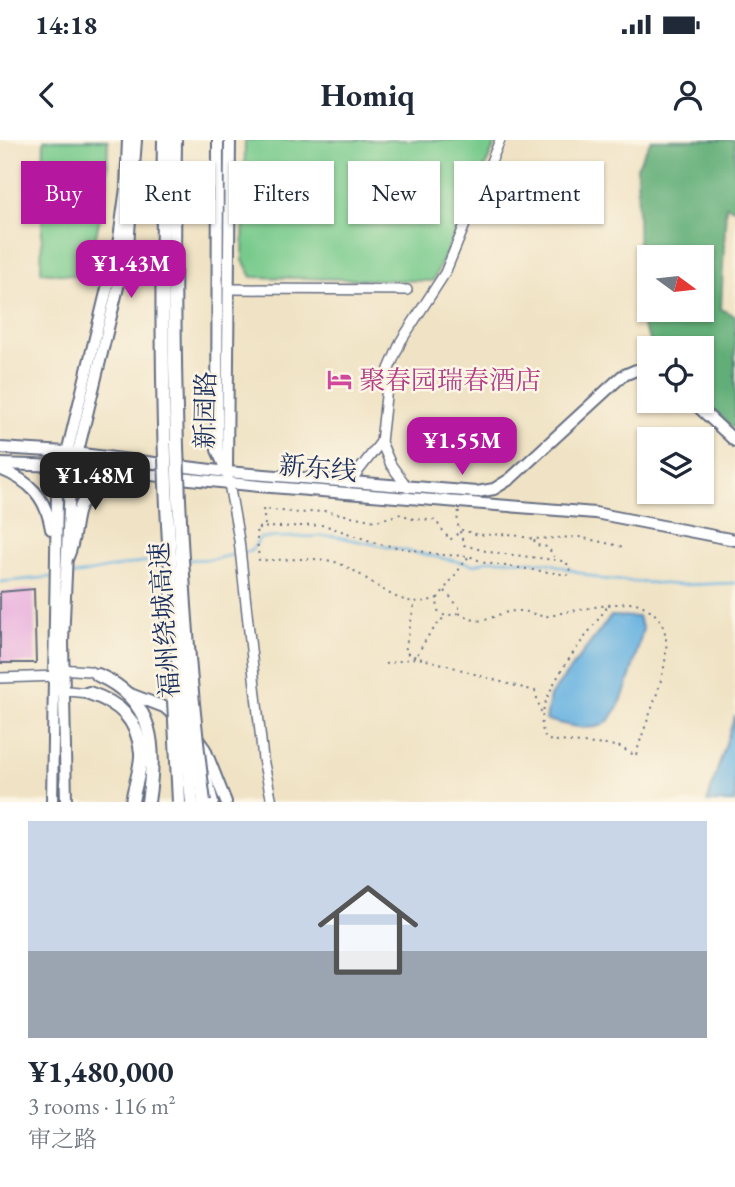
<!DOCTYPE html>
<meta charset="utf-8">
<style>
:root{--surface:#fff;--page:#f6f6f7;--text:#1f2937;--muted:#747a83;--accent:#b5179e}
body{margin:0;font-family:"EB Garamond","Noto Serif SC",serif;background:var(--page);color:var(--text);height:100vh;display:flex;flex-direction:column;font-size:26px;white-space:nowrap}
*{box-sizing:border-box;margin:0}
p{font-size:23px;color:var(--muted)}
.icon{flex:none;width:38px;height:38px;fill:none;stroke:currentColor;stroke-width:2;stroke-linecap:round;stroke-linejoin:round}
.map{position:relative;height:662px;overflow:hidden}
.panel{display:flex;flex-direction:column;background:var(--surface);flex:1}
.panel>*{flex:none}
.guide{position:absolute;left:21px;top:21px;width:693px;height:63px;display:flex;gap:14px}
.needle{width:46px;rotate:105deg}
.buttons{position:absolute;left:637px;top:105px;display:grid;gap:14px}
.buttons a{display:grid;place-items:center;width:77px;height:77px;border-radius:0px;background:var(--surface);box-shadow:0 2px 5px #0004;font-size:35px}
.price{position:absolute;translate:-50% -60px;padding:0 16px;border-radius:14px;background:var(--accent);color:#fff;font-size:23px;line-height:46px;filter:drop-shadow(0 2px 4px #0008)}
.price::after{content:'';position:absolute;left:50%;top:42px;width:21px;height:16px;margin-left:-10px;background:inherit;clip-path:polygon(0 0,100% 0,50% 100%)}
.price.current{background:#222;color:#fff}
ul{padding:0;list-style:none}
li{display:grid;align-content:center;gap:14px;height:371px;padding:0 28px}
li span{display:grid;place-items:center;height:217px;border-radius:0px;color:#555}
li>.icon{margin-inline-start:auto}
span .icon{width:126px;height:126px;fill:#fffc;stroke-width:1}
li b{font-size:30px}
.chip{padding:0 24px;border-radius:0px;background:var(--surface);box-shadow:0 2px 5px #0004;font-size:24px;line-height:63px}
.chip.current{background:var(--accent);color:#fff}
.status{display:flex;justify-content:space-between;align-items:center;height:49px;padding:0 35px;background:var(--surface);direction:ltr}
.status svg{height:19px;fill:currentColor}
header{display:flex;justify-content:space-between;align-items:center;height:91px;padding:0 28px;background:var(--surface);font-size:32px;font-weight:700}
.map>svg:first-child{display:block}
</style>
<div class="status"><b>14:18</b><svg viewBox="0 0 49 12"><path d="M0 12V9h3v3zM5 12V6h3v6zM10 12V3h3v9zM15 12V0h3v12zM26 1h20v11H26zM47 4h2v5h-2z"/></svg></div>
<header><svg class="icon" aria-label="back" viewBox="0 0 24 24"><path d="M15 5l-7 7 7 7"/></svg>Homiq<svg class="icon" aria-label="person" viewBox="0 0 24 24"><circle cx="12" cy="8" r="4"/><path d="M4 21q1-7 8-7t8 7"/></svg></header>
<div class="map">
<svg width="735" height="662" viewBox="0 0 735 662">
<rect width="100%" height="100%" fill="#fcf5e5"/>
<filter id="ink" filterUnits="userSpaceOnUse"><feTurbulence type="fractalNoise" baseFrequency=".0143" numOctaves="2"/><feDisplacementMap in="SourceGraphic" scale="14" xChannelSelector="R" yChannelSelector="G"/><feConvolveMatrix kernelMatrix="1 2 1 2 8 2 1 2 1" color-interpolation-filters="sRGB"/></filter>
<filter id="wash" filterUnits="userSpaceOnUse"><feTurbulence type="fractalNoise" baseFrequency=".00686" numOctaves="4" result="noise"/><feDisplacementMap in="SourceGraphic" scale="28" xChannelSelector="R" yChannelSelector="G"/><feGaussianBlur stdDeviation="1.57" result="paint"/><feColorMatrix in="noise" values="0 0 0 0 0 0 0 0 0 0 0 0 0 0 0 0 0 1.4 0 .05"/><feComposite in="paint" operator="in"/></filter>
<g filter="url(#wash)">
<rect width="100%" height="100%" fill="#f0e3c5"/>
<g fill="#78ca8c" stroke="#4a7c75" stroke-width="2">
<polygon points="44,0 108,0 107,45 87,137 41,132"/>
<polygon points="245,0 497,0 433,141 252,137 243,120"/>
</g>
<path fill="#62ae78" stroke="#3e6e6b" stroke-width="2" fill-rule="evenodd" d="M651,0H735V69L726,66L721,169L735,176V290L702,259V208H654L640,181L637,27ZM649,117H702V170H649Z"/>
<g fill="#68b2e0" stroke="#42709f" stroke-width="2">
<path d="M611,476L638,477L643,489C636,512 624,578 600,586C584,591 561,583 546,580L550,556Z"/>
<polygon points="735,575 735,662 707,662"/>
</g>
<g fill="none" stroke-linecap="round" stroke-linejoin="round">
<g stroke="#68b2e0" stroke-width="2.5">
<polyline points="186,420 214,419 251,411 260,398 334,396 475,425 488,420 510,420 549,423 601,439 680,445 735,443"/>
<polyline points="69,436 142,422 166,421"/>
<polyline points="0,442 52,437"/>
</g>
</g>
<g id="blocks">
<polygon fill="#e8acde" points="34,449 36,523 0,523 0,452"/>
</g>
</g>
<g filter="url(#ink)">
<use href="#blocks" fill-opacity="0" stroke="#666e82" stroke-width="2"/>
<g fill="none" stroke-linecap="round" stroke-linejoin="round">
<defs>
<g id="minor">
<polyline points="229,149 407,150"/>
<polyline points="228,338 239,400 263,619 272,662"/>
<polyline points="349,343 381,302"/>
<polyline points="408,348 391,325 381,302 389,229 401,201 445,133 500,0"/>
<polyline points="59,529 89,531 98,535"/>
<polyline points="0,538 58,536"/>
<polyline points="57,550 89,553"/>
</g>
<g id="major">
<polyline points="218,0 217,310 227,332"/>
<polyline points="692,261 735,301"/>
<polyline points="0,308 66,312 227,332 477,352 494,349 510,339 622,236 636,230 649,231"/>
<polyline points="0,324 63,326 259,346 595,373 735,400"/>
<path d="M0,329C30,341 46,357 51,389"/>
<polyline points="227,329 230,0"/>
<path d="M68,417C75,402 74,388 78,373C85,345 114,342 137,336"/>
<polyline points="125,552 164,567 178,579"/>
<polyline points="195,595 205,609 226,662"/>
<polyline points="52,662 57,354 119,99 126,48 128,0"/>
<polyline points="66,662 63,502 70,344 128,106 136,0"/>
</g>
<g id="highway">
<path d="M98,535C156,561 156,607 148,662"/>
<path d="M89,553C119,563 137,578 141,612C142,627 134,647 132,662"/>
<polyline points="205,637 212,662"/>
</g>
</defs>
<use href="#minor" stroke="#666e82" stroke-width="12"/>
<use href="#major" stroke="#666e82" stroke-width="14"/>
<use href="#highway" stroke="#666e82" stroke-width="16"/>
<g stroke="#666e82" stroke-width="2" stroke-dasharray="2 5" stroke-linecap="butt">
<polyline points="265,385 263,369 301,373 325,371 376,381 401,374 413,379 435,380 450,400 462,390 479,395 509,394 533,399 579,397 624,407"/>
<polyline points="534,400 536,405 548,407 554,417"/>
<polyline points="445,451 459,467 459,473 445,476 437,470 438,458 469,416"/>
<path d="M438,458C394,474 374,435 335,422C317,416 279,421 259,420L256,388L324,385L379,404L442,415L469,416L485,423L569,435L570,426L563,421L489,412L464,405L457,382L459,370"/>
<path d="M414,466L405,512C421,521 436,521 453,527C480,536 507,544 535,551L541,572"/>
<path d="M459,473C488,491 490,471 518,471C527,470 535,476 544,476C552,477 562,472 570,471C591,468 613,463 634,463C639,463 643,466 648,469C692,495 644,578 636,616L618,606L547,600C523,566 588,496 607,467"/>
<polyline points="385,524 415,518 428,496 444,477"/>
</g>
<use href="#minor" stroke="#fff" stroke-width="9"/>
<use href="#major" stroke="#fff" stroke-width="10"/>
<use href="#highway" stroke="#fff" stroke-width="12"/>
<defs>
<g id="highway-bridge">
<path d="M164,0C162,122 161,244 167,366C172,465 182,563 192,662"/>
<path d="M175,0C172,221 176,442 204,662"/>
<polyline points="174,560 179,662"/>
</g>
</defs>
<use href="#highway-bridge" stroke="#666e82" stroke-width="16" stroke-linecap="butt"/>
<use href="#highway-bridge" stroke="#fff" stroke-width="12"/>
</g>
</g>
<defs>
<symbol id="hotel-bare" viewBox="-9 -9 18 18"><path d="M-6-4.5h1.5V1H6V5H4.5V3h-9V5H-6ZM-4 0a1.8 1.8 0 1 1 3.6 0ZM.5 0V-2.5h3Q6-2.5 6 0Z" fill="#d1479c" stroke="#fcf5e5" stroke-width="2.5" paint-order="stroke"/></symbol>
</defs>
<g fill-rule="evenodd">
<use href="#hotel-bare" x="322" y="222" width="35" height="35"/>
</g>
<g text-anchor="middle" stroke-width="5" stroke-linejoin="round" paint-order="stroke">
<g font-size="26" fill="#b23c85" stroke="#fcf5e5" text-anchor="start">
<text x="359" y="249">聚春园瑞春酒店</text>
</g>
<g font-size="26" fill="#1b2f5e" stroke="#fcf5e5">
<text transform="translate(205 270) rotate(-89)" y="9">新园路</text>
<text transform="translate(318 328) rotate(5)" y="9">新东线</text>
<text transform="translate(164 480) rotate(-94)" y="9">福州绕城高速</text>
</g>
</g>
</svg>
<div class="buttons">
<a><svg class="needle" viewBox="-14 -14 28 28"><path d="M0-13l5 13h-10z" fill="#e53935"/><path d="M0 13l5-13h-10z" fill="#747a83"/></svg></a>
<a><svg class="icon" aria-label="locate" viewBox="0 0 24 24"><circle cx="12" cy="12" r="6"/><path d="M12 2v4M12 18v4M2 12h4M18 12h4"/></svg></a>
<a><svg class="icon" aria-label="layers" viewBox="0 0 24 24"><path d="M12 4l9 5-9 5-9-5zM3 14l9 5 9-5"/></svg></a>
</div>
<b class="price" style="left:131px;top:160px">¥1.43M</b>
<b class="price" style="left:462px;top:337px">¥1.55M</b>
<b class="price current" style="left:95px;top:372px">¥1.48M</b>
<div class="guide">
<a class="chip current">Buy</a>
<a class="chip">Rent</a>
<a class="chip">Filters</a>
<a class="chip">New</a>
<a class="chip">Apartment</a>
</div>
</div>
<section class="panel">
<ul>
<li><span style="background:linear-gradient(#c9d6e8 60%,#9aa5b1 0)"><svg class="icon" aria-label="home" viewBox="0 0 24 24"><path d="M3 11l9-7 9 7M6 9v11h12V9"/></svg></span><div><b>¥1,480,000</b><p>3 rooms · 116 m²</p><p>审之路</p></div></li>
</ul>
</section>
